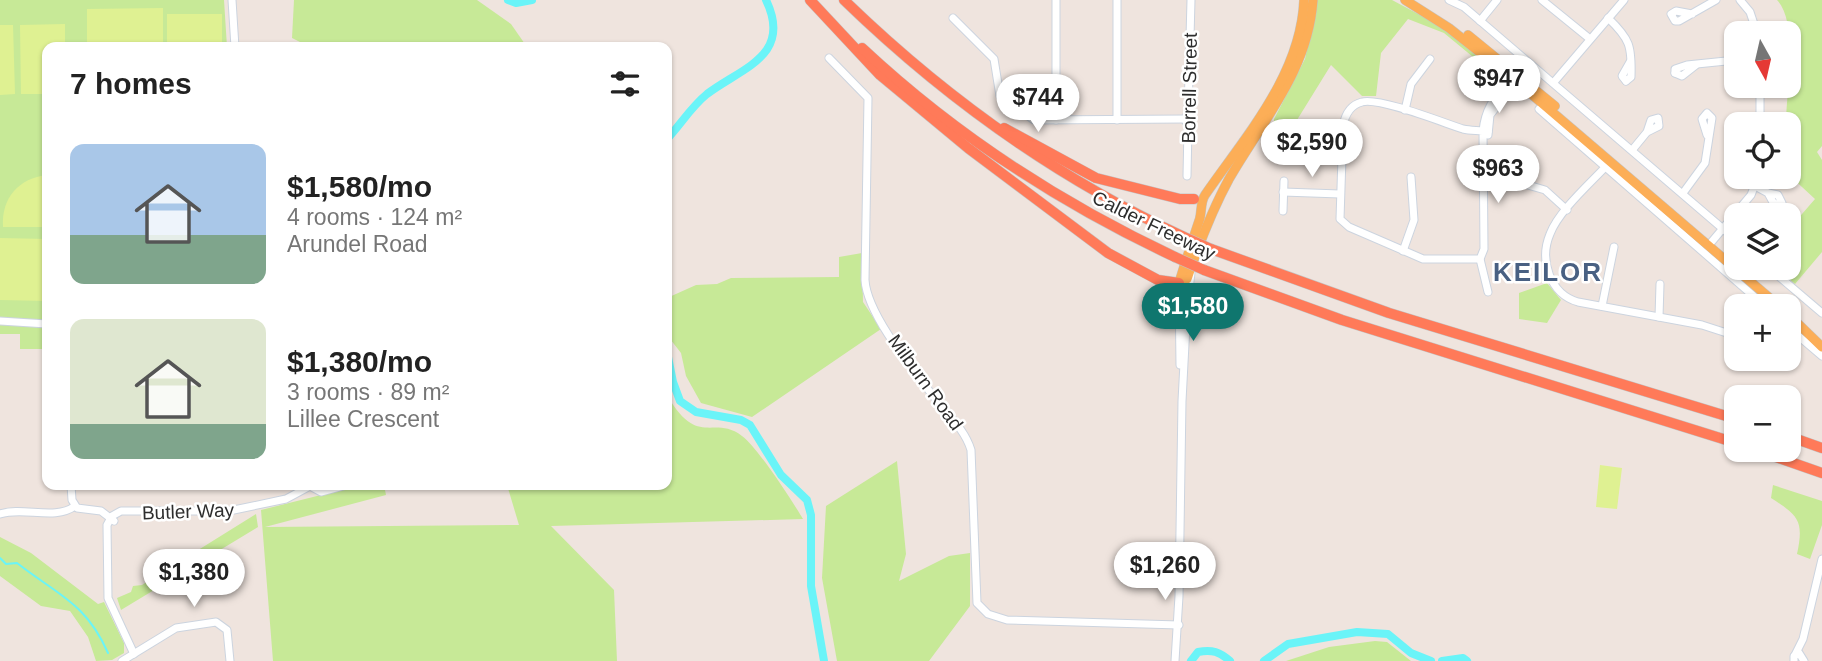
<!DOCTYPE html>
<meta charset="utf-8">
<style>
:root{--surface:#fff;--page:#f6f6f6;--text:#222;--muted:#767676;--accent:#0f766e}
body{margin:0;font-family:Arial,sans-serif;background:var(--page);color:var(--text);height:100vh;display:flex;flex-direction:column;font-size:26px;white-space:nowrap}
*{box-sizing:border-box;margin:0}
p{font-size:23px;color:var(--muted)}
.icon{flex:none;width:38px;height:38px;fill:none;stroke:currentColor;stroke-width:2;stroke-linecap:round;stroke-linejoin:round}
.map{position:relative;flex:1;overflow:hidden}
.drawer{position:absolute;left:42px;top:42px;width:630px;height:448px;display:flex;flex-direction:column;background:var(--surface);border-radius:14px;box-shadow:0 2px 5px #0004}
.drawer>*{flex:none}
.needle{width:46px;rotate:172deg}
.fabs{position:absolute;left:1724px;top:21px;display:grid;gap:14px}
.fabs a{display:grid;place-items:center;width:77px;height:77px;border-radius:14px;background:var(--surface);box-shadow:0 2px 5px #0004;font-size:35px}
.price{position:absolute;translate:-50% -60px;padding:0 16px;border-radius:24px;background:#fff;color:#222;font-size:23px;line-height:46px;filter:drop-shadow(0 2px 4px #0008)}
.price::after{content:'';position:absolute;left:50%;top:42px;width:21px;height:16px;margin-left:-10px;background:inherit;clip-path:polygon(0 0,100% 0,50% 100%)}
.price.selected{background:var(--accent);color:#fff}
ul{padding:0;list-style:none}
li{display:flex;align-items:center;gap:21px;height:175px;padding:0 28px}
li span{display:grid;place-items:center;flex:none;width:196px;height:140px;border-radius:14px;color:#555}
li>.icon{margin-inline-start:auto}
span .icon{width:84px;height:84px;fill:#fffc;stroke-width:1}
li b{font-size:30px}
h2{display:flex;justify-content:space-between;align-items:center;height:84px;padding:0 28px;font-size:30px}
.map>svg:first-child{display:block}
</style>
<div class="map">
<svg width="1822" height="661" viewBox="0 0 1822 661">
<rect width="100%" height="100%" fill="#efe4de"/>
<g fill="#c7e997">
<polygon points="0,0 224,0 227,47 47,47 47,349 20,349 20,334 0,334"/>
<polygon points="294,0 477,0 511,24 527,47 310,47 292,38"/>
<polygon points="1317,0 1392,0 1437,24 1501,71 1504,77 1501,80 1444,33 1408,19 1381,53 1376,96 1362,96 1331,65 1284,141 1274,137 1274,119 1305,59"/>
<path d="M1777,0H1822V146L1817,152L1822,160V252L1795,284L1776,268H1788L1789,229L1815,199L1789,175L1788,124H1786C1786,92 1799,23 1777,0Z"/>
<polygon points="862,253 863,302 881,329 752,417 701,403 686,376 681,353 667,335 667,298 696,285 717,284 731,278 839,277 839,257"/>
<polygon points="1547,283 1561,300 1547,323 1519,319 1519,293"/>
<path d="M667,395C698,449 713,414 742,436C758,448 791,499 803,519L551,526L614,590L617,661H273L261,510L361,485H384L386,495L265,527L519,525L507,485H667Z"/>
<polygon points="897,461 906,554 899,581 949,556 970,553 970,606 929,661 837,661 822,578 826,506"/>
<path d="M1773,485L1822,501V525L1810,559L1797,554C1804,521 1799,516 1771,498Z"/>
<polygon points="256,514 258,527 121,610 117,598 131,592 133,586 142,585"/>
<polygon points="0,537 31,553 98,604 104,602 124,643 124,653 112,660 96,661 88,637 70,611 41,606 0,576"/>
<polygon points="1375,641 1387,642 1411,661 1286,661 1329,647"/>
</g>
<g fill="#dff192">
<polygon points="163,8 163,47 87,47 87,9"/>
<rect x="167" y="14" width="55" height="33"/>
<polygon points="65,24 65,47 47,47 47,94 21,94 20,25"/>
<polygon points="0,25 13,25 15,94 0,95"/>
<path d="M47,175V227H3C1,198 19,178 47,175Z"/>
<polygon points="0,238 47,239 47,301 0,300"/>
<polygon points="1600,465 1622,468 1617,509 1596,507"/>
</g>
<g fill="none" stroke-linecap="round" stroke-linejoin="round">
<path stroke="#6af4f8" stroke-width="2" d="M0,558L6,564L17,563C58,595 86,603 108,653"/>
<g stroke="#6af4f8" stroke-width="8">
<polyline points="508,0 516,3 532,0"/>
<path d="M667,139C681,124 691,107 707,94C741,68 793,56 766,0"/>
<polyline points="667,352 673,382 680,401 696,412 741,420 750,425 781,475 807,500 811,515 811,586 824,661"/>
<path d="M1191,661L1198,652C1212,649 1220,652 1230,661"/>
<polyline points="1264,661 1288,644 1357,632 1388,634 1411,653 1431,661"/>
<polyline points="1442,661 1463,658 1467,661"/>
</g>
<defs>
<g id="minor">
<polyline points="232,0 235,47"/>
<polyline points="1117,0 1117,120"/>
<polyline points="1449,0 1464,7 1736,240"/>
<polyline points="1542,0 1590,39"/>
<polyline points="1740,0 1750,12 1757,33"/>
<polyline points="1692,14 1676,11 1671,14 1675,21 1679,21 1716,0"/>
<polyline points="953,18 994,59 1000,96 1034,120 1185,119"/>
<path d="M1608,18C1630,39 1632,46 1631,77L1626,81"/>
<polyline points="1480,21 1497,0"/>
<path d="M829,58L868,98L865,280C867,315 915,372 937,401C949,416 965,430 971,450L977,603L988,614L1007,620L1179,625"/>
<polyline points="1675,73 1675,69 1687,65 1736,60"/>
<polyline points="1675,73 1682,76 1696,65"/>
<polyline points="1626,81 1622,76 1630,62"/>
<polyline points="1554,82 1624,0"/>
<polyline points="1539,109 1765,306"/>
<polyline points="1405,110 1411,84 1430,59"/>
<polyline points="1056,120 1056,0"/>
<polyline points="1760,124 1760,86"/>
<path d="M1488,132C1480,130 1472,131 1463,129C1444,123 1379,97 1362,102C1350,105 1345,115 1343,126L1340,219L1349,227L1423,259H1480L1484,249L1483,131C1485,107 1497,95 1511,77"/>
<polyline points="1488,135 1490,115 1516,81"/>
<polyline points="1633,149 1647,132 1651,120 1658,118 1659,126 1647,132"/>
<path d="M1610,162C1593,181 1559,210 1550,234C1539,260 1550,294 1578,302L1702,325L1736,336"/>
<polyline points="1187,176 1188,126 1185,119 1188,113 1191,0"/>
<polyline points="1521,183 1545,190 1567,210"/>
<polyline points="1755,186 1768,193 1778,195 1782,203 1774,204 1768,193"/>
<polyline points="1283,192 1340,194"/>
<polyline points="1683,193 1705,163 1712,118 1707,113 1702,119 1707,135"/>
<polyline points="1283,211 1284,181"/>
<polyline points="1709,245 1751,195 1758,177"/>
<polyline points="1403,251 1414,220 1411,177"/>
<polyline points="1480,259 1488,292"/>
<polyline points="1769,268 1822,313"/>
<polyline points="1179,283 1180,365"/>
<polyline points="1602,306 1614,247"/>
<polyline points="1659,317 1660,284"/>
<polyline points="0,321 47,324"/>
<polyline points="1788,327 1822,356"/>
<polyline points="71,485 72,500 77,508 101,511 114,521"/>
<polyline points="308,485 321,492 347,485"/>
<path d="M0,514C23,506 55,521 75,506"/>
<polyline points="134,654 108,598 107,525 112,516 121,511 229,511 286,499 312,485"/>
<polyline points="1795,655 1803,639 1822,559"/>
<polyline points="122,661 176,628 216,622 227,630 230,661"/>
<polyline points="1175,661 1179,596 1182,401 1187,306 1191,273"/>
<polyline points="1794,661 1794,656 1799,653 1804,661"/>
</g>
<g id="major">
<polyline points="1405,0 1449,28 1516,81 1779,306"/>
<polyline points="1468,35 1555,106"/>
<path d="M1179,283L1187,279C1199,244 1211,212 1229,179C1263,120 1308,71 1313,0"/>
<path d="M1179,283C1185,263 1192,242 1199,221C1202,214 1200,202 1205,195C1245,137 1301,75 1304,0"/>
<polyline points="1788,314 1822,347"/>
</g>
<g id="highway">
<polyline points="810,0 880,75 968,148 1108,253 1158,280 1179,283"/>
<path d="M844,0C944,97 1055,177 1182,236"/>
<path d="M862,48C955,135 1060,203 1175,257"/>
<polyline points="1004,128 1096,178 1180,199 1194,199"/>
<polyline points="1211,249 1389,313 1736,419"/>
<polyline points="1204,270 1342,320 1736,443"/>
<polyline points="1788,436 1822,448"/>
<polyline points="1756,450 1822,473"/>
</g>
</defs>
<use href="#minor" stroke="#ccd4df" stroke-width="9"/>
<use href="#major" stroke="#c4c4c4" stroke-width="10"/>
<use href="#highway" stroke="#c4c4c4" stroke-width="11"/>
<use href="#minor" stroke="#fff" stroke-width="7"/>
<use href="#major" stroke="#fcae57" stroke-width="9"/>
<use href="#highway" stroke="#ff7a59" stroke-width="10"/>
<defs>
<g id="highway-bridge">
<polyline points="1182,236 1211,249"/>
<polyline points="1175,257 1204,270"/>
</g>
</defs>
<use href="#highway-bridge" stroke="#c4c4c4" stroke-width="11" stroke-linecap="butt"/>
<use href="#highway-bridge" stroke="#ff7a59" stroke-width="10"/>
</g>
<g text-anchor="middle" stroke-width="5" stroke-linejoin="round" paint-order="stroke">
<g font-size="19" fill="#2d2d2d" stroke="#fff">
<text transform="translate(1189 88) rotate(-89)" y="7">Borrell Street</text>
<text transform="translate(1154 225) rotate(26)" y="7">Calder Freeway</text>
<text transform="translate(926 382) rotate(54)" y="7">Milburn Road</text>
<text transform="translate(188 511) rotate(-2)" y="7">Butler Way</text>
</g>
<g font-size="26" font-weight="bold" letter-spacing="2" fill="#496082" stroke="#fff">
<text x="1548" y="281">KEILOR</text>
</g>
</g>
</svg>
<div class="fabs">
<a><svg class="needle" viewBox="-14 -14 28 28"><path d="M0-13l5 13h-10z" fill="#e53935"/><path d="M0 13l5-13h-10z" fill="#767676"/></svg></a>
<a><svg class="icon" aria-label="locate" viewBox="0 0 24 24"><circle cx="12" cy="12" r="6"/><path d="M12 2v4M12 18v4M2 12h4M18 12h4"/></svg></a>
<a><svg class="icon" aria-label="layers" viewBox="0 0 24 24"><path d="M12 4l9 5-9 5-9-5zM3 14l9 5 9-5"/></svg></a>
<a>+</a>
<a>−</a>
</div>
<b class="price" style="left:1499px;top:115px">$947</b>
<b class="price" style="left:1038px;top:134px">$744</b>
<b class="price" style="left:1312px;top:179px">$2,590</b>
<b class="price" style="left:1498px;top:205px">$963</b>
<b class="price selected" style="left:1193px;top:343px">$1,580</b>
<b class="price" style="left:1165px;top:602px">$1,260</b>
<b class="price" style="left:194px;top:609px">$1,380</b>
<section class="drawer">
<h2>7 homes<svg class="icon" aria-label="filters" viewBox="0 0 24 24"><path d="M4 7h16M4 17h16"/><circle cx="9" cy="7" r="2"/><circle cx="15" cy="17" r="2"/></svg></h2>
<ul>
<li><span style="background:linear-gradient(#a9c7e8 65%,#7fa58c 0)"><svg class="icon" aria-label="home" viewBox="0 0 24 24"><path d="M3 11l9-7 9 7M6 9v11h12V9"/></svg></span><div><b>$1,580/mo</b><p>4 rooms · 124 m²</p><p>Arundel Road</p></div></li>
<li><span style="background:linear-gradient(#dfe7d0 75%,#7fa58c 0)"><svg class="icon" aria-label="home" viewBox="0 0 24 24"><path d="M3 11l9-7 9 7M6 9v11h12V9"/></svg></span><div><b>$1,380/mo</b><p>3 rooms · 89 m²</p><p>Lillee Crescent</p></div></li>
</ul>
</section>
</div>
